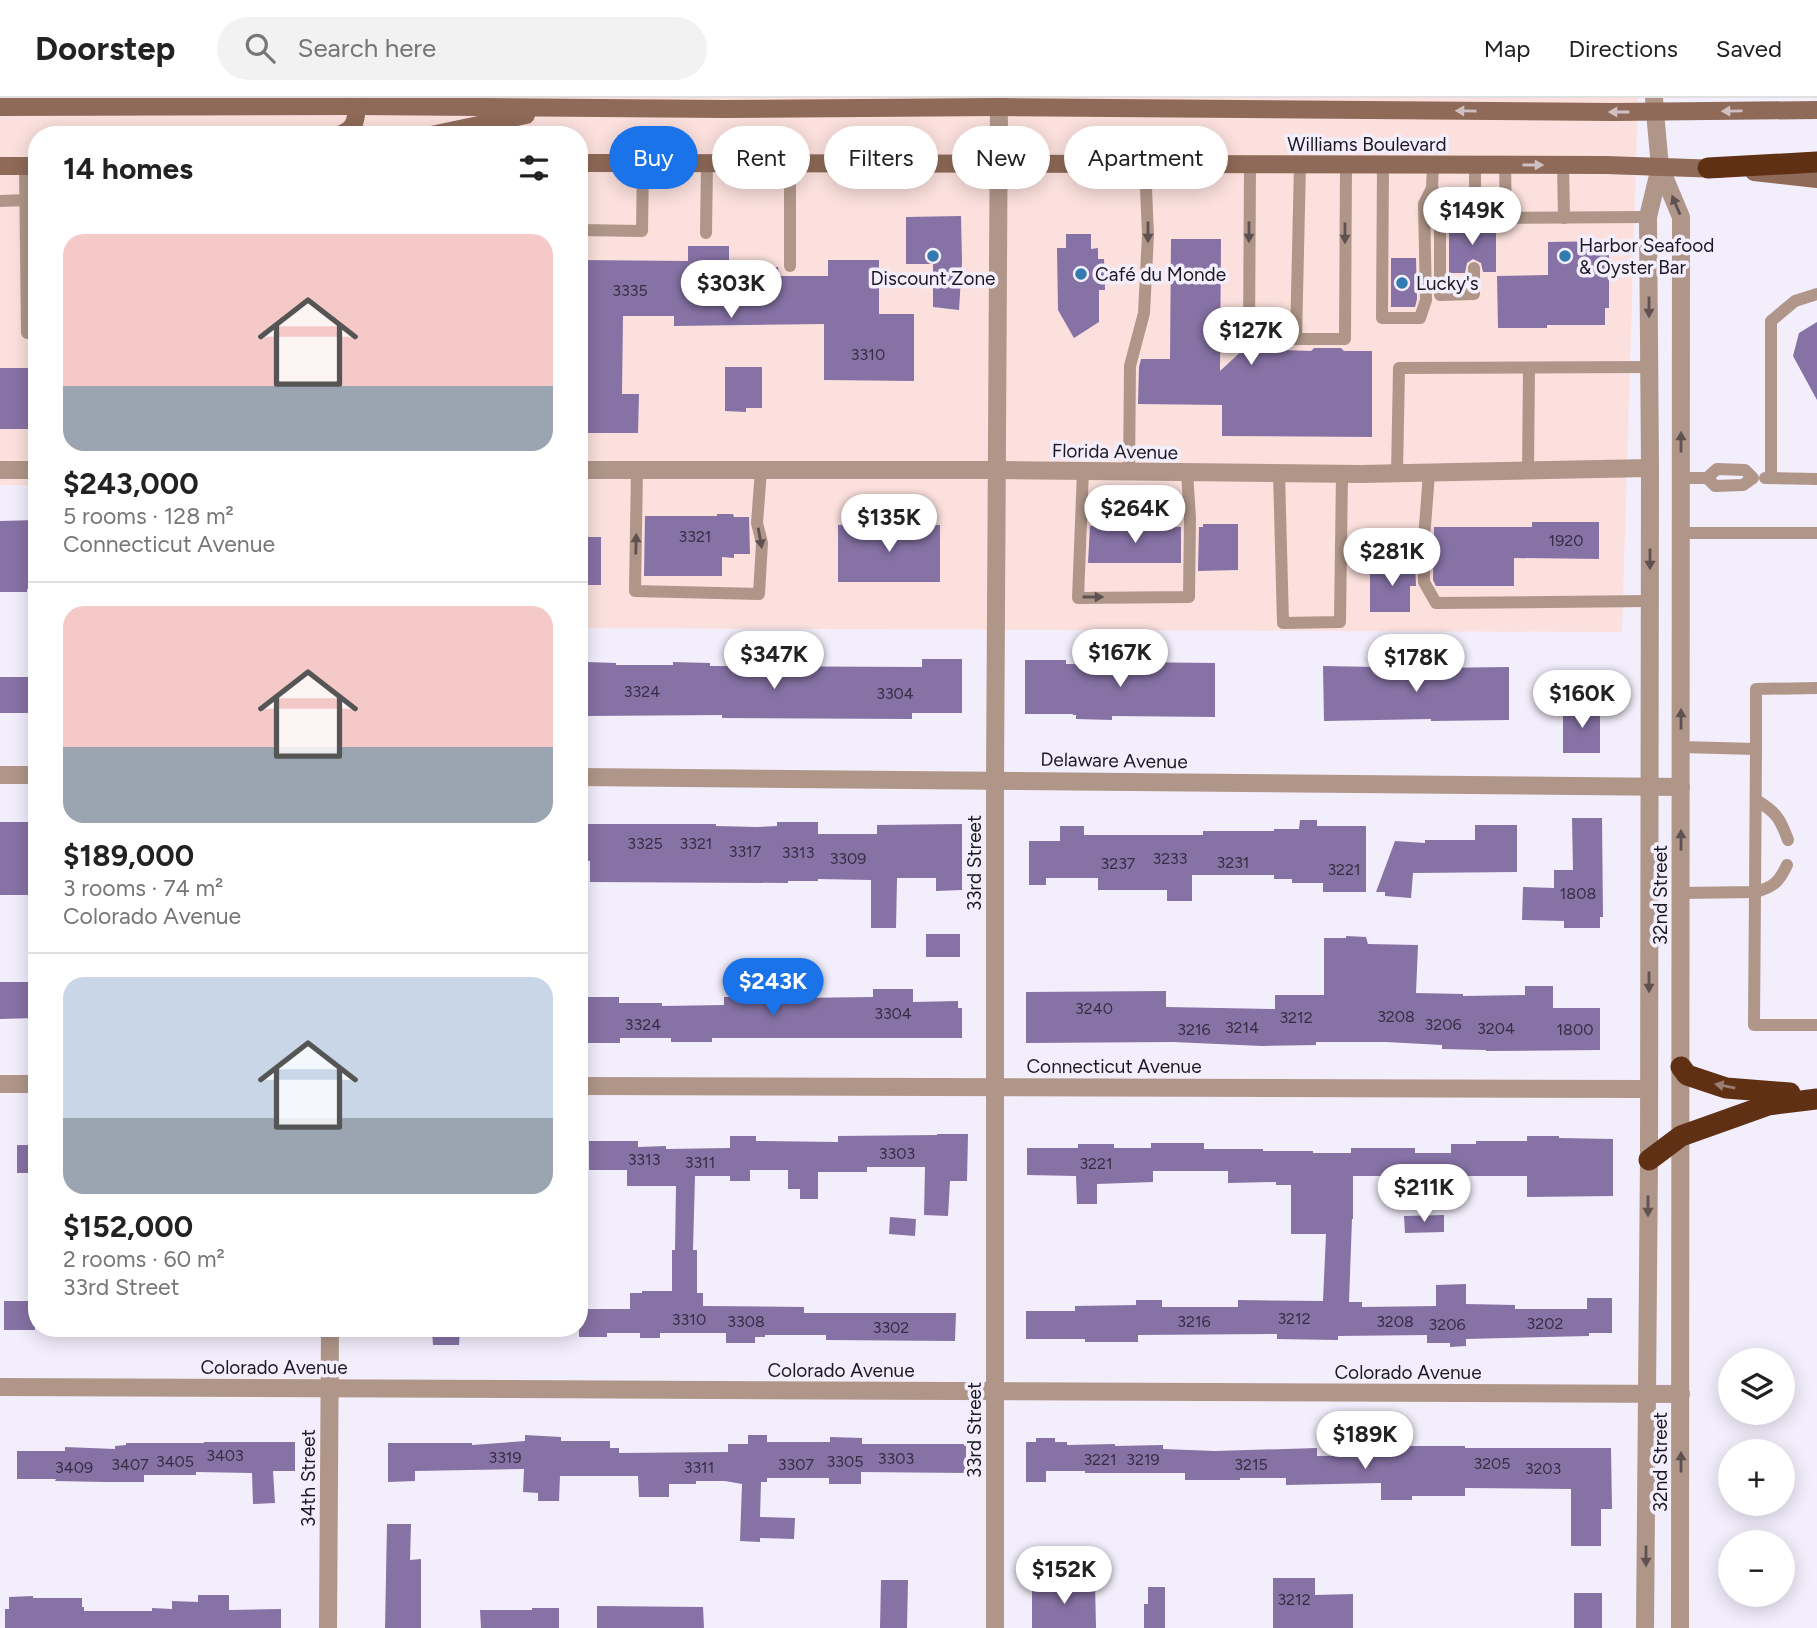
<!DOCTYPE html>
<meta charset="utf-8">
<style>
:root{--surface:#fff;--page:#f2f2f2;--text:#222;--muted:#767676;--line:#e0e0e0;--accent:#1a73e8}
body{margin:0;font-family:Figtree,sans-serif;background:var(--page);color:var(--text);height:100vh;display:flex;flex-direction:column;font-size:26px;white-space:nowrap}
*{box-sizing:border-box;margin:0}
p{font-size:23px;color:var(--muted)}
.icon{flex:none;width:38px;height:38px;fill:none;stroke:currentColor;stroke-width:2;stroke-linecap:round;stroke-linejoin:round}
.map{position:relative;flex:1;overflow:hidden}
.details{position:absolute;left:28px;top:28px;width:560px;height:1211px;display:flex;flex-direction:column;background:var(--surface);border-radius:28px;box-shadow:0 4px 18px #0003}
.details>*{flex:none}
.top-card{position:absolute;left:609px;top:28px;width:665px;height:63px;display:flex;gap:14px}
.buttons{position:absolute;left:1718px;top:1250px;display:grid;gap:14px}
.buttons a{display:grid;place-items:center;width:77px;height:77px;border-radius:50%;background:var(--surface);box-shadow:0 4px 18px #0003;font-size:35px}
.price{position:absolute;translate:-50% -60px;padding:0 16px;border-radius:24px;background:#fff;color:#222;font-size:23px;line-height:46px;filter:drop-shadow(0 2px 4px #0008)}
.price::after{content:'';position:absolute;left:50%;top:42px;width:21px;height:16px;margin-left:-10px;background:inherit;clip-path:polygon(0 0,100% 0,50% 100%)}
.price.active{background:var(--accent);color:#fff}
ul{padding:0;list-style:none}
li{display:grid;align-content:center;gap:14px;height:371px;padding:0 35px}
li+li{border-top:2px solid var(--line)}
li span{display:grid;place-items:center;height:217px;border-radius:21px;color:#555}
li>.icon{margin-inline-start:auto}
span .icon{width:126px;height:126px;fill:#fffc;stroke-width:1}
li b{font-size:30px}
h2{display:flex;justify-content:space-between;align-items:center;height:84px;padding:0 35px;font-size:30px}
.tag{padding:0 24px;border-radius:32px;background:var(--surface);box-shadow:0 4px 18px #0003;font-size:24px;line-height:63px}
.tag.active{background:var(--accent);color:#fff}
header{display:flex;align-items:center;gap:42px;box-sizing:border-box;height:98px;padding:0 35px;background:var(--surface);border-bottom:2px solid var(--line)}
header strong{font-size:33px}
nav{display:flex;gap:38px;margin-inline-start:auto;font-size:24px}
.search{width:490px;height:63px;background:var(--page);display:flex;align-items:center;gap:18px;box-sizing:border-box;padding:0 24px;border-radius:38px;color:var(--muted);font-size:26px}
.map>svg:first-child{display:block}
</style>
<header>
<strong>Doorstep</strong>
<div class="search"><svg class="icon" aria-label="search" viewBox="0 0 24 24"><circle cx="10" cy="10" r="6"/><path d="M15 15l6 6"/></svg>Search here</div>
<nav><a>Map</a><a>Directions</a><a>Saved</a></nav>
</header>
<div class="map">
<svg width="1817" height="1530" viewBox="0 0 1817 1530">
<rect width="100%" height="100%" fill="#f3eefc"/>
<polygon fill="#fbe0dd" points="0,0 1638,0 1622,534 579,530 579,37 37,37 37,387 0,387"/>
<g fill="#8672a5">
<polygon points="961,118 962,164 959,212 933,209 933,166 906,166 906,119"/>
<polygon points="1449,125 1466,125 1470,132 1476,134 1482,130 1484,125 1496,125 1496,174 1483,174 1481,165 1473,161 1467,165 1465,175 1449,175"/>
<polygon points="1066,136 1091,136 1091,151 1098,150 1098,161 1104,161 1105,192 1099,192 1099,224 1074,240 1058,212 1057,150 1066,150"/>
<polygon points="1171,141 1221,141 1220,273 1246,249 1250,251 1252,250 1281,250 1283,252 1311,253 1314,250 1341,250 1344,253 1372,253 1372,339 1222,338 1222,307 1138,306 1139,269 1141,261 1170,261"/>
<polygon points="1609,143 1609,210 1605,210 1605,227 1547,227 1547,230 1498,230 1497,178 1548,177 1548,144"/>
<polygon points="688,148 729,148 729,169 778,169 779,178 828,178 828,162 879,162 879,216 914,216 914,283 824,282 824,226 674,228 674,218 623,218 622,296 639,296 638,335 579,335 579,162 688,163"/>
<polygon points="1391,160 1416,160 1417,201 1415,209 1391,209"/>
<polygon points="1817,224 1817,302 1793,258 1799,235"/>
<polygon points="725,269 762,269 762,310 746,310 746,314 725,313"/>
<rect x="0" y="270" width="37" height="61"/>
<polygon points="717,416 733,416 734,419 749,419 750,456 734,456 734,460 722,459 722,478 644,478 645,418 717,418"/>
<polygon points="37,422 37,491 27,491 27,494 0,494 0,423"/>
<polygon points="1532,424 1599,424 1599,461 1514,460 1514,488 1436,488 1433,482 1434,429 1532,429"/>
<polygon points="1203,426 1238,426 1238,472 1198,473 1199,429 1203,429"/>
<rect x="838" y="427" width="102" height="57"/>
<polygon points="1090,428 1181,429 1181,465 1088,465"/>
<rect x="579" y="439" width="22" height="48"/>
<polygon points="1395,465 1415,465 1416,488 1410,488 1410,514 1370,514 1370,468 1394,468"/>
<polygon points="922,561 962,561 962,615 912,615 912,621 722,620 722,617 585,618 586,564 616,565 616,567 673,567 673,564 710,565 710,568 922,569"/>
<polygon points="1025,562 1066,562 1066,566 1124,567 1124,564 1215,565 1215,619 1112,618 1112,622 1076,621 1076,617 1073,617 1073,616 1025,616"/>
<polygon points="1323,568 1431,570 1509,569 1509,622 1431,623 1431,621 1324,623"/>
<rect x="0" y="579" width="37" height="36"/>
<rect x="1563" y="608" width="37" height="47"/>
<polygon points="1572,720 1602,720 1603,819 1600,819 1600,830 1564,830 1564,823 1522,822 1523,789 1554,790 1554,772 1573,772"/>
<polygon points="1300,722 1317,722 1317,728 1366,728 1366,794 1323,794 1323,785 1292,785 1292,781 1274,781 1274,777 1192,777 1192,803 1167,803 1167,792 1098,792 1098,780 1046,780 1046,787 1029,787 1029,743 1060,743 1060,728 1084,728 1084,737 1203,737 1203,733 1274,733 1274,731 1299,731"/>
<rect x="0" y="724" width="37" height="73"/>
<polygon points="777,724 818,724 818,736 877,736 877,727 962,726 962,792 936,793 936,780 897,780 896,830 871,830 871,782 818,781 818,783 788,783 788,785 590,784 590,763 582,762 581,726 716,726 716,728 757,729 777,728"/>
<polygon points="1475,727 1517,727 1517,774 1413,775 1411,800 1385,798 1385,794 1376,794 1395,743 1425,745 1425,742 1475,742"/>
<rect x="926" y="836" width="34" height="23"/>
<polygon points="1346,838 1366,839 1368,846 1418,847 1416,895 1463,896 1463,898 1525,897 1525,888 1553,888 1553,910 1600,910 1600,952 1486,953 1486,952 1442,951 1442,947 1386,944 1316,944 1316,947 1262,948 1173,944 1026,945 1026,894 1166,893 1166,909 1275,911 1275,897 1324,897 1324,840 1346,840"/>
<polygon points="0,884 37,884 37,920 0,921"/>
<polygon points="777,885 796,885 796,900 873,899 873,891 913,891 913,904 958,903 958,910 962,910 962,940 712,940 712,944 671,944 671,940 620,940 620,945 582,945 582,934 579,934 579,899 619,899 619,905 662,905 662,908 724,907 724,899 778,899"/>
<polygon points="937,1036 968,1036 967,1083 950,1083 948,1118 924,1117 925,1069 867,1069 867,1074 818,1074 818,1101 800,1101 800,1091 788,1091 788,1072 750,1072 750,1083 730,1083 730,1078 695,1078 693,1152 697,1152 697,1195 703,1195 703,1208 804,1209 804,1215 956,1215 955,1243 826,1242 826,1237 765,1237 765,1239 755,1239 755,1245 726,1245 726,1235 660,1235 660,1240 640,1240 640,1235 607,1235 607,1239 579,1239 579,1211 630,1211 630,1195 642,1195 642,1193 672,1193 672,1152 675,1152 676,1088 627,1088 627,1072 589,1072 589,1043 638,1043 638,1049 666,1048 666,1051 730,1050 730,1038 756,1038 756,1043 838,1044 838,1038 937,1037"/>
<polygon points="1527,1038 1559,1038 1559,1040 1613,1041 1613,1098 1527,1099 1527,1078 1453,1078 1453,1089 1428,1089 1428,1078 1353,1078 1353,1121 1352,1121 1349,1204 1362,1204 1362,1209 1436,1208 1436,1187 1466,1186 1466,1206 1515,1207 1515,1211 1587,1211 1587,1200 1612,1200 1612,1235 1589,1235 1589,1238 1466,1241 1466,1248 1450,1249 1450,1245 1427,1245 1427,1237 1338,1238 1338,1242 1277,1241 1277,1236 1138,1237 1138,1244 1085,1244 1085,1241 1026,1241 1026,1213 1075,1213 1075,1208 1136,1207 1136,1202 1162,1202 1162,1209 1238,1209 1238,1202 1323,1203 1326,1136 1291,1136 1291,1087 1276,1087 1276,1084 1228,1085 1228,1073 1153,1073 1153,1084 1097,1086 1097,1106 1077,1106 1076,1078 1027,1077 1027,1050 1078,1050 1078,1046 1114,1046 1114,1050 1151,1050 1151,1045 1204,1045 1204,1051 1263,1051 1263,1053 1313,1053 1313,1055 1351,1055 1351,1050 1415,1050 1415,1055 1451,1055 1451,1046 1476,1046 1476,1043 1527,1043"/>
<rect x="17" y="1047" width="20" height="28"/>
<polygon points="1444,1117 1444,1134 1405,1135 1404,1118"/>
<polygon points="890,1119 916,1121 915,1138 889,1136"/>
<rect x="4" y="1203" width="31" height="29"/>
<polygon points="432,1230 460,1230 459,1247 433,1247"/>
<polygon points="525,1337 561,1339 561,1343 610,1343 610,1350 619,1350 619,1355 728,1354 728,1346 748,1346 748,1337 767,1337 767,1344 830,1344 830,1339 862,1340 862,1346 966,1346 966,1375 861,1374 861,1386 829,1386 829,1380 767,1380 767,1384 761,1384 760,1419 795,1420 794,1441 760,1440 760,1444 740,1443 742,1386 725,1383 696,1383 696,1386 669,1386 669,1399 639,1399 638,1378 560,1378 559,1403 538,1403 538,1395 523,1394 524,1371 415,1373 415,1383 388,1384 388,1345 472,1345 472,1347 525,1343"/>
<polygon points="1036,1340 1055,1340 1055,1344 1067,1344 1067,1347 1115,1346 1115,1348 1163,1347 1163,1351 1215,1353 1317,1350 1317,1358 1381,1357 1382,1348 1465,1348 1465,1350 1611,1350 1612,1411 1601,1411 1601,1448 1571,1448 1571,1391 1465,1390 1465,1398 1412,1398 1412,1402 1381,1402 1381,1385 1286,1387 1286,1380 1240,1380 1240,1382 1185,1382 1185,1375 1085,1375 1085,1373 1046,1373 1046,1384 1026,1384 1026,1344 1036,1344"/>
<polygon points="204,1344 295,1344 295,1373 273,1373 275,1405 253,1406 252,1375 196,1374 196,1377 144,1377 144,1384 105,1384 55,1383 56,1381 17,1381 17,1353 65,1353 65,1349 115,1351 115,1348 126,1347 126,1345 204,1345"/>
<polygon points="387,1426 411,1426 410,1462 421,1461 421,1530 385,1530"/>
<polygon points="1273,1480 1315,1480 1315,1497 1353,1496 1353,1530 1273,1530"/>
<polygon points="881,1482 908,1482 907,1530 880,1530"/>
<polygon points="1032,1485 1095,1485 1096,1530 1032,1530"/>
<polygon points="1148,1489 1165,1489 1165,1530 1144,1530 1144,1506 1148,1506"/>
<rect x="1574" y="1495" width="28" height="35"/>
<polygon points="198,1497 229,1497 229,1512 281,1511 281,1530 5,1530 5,1511 9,1511 9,1499 33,1498 33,1500 82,1500 82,1509 84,1509 84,1513 152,1513 152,1510 172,1511 172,1503 198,1504"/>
<polygon points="597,1508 703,1509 704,1530 597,1530"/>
<polygon points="532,1510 559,1510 559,1530 481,1530 480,1512 532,1512"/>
</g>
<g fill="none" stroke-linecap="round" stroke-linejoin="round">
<g stroke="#b09689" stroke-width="12">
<polyline points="1250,66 1249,241 1345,241 1346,67"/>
<polyline points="1383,67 1382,220 1420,220 1426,202 1424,106 1432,90"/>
<polyline points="1433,67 1432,90 1440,105 1440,197 1474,196 1474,170"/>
<polyline points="1505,67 1506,120 1648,119"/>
<polyline points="1563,67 1564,120"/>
<polyline points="25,68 27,235 37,235"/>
<polyline points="0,103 26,102"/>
<polyline points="1475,125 1475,67"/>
<polyline points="579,132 642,133 643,65"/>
<polyline points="706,135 707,65"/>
<polyline points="790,168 790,65"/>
<polyline points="1296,241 1300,66"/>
<polyline points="637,372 635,493 759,496 762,445 757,425 761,372"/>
<polyline points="1083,373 1078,500 1189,499 1190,420 1187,374"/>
<polyline points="1528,373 1529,270"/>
<polyline points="1129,374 1130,268 1144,215 1148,137 1145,66"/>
<polyline points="1279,375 1283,525 1340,524 1342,376"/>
<polyline points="1397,375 1399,270 1649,269"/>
<polyline points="1429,375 1424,441 1424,484 1436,505 1650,503"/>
<polyline points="1771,379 1771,223 1795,203 1817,196"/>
<polyline points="1681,380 1707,380 1717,371 1745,372 1753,380 1743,387 1715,388 1707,380"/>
<polyline points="1765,380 1817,381"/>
<polyline points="1681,435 1817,435"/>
<polyline points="1756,651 1756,591 1817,590"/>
<path d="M1756,702C1776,714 1780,720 1788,742"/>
<path d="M1787,767C1779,784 1774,789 1755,794L1754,927H1817"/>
<polyline points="1681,795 1755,794 1756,651 1681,649"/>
</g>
<g stroke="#b09689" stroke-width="18">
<polyline points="1654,0 1655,14"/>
<polyline points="0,372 37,372"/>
<polyline points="579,372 997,372 1361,376 1650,370"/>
<polyline points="0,677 37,677"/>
<polyline points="579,679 1681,689"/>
<polyline points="0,986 37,986"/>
<polyline points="579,988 1648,991"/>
<polyline points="0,1289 1681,1296"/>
<polyline points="328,1530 330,1230"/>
<polyline points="995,1530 995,682 999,0"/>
</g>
<g stroke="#b09689" stroke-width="18">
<polyline points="1655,14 1660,69 1681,119 1680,1530"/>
<polyline points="1645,1530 1649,1062 1650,370 1648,119 1660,69"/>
</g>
<g stroke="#8f6a58" stroke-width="18">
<polyline points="0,9 356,8 723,11 999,9 1614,14 1817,12"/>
<path d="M339,37C354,32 357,23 356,8"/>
<polyline points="431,37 526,17"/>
<polyline points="579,65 1606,67 1720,71"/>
<polyline points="0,68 37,68"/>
<polyline points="1754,74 1817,81"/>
</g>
<g stroke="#603014" stroke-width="21">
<polyline points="1708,70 1817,64"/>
<polyline points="1681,969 1687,977 1726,990 1790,995"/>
<polyline points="1649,1062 1681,1038 1712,1027 1768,1007 1817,1001"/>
</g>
</g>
<defs><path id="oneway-solid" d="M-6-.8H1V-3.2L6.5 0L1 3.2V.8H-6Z" transform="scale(1.75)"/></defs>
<g fill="#d0c0c3">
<use href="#oneway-solid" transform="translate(1466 13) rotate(-179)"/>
<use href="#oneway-solid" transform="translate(1732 13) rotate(179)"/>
<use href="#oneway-solid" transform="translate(1619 14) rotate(-180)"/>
<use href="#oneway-solid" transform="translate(1533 67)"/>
</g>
<g fill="#5f5151">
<use href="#oneway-solid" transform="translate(1676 107) rotate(-113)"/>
<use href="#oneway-solid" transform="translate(1148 134) rotate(90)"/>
<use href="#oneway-solid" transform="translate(1249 134) rotate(90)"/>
<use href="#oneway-solid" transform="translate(1345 135) rotate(90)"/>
<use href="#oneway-solid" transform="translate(1649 209) rotate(90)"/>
<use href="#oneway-solid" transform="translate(1681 344) rotate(-90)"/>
<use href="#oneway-solid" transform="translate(760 440) rotate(80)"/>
<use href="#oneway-solid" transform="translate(636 446) rotate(-89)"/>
<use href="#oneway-solid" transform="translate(1650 461) rotate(90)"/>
<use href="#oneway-solid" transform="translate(1093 499)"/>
<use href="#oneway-solid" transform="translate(1681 621) rotate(-90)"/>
<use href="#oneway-solid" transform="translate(1681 742) rotate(-90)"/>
<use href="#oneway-solid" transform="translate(1649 884) rotate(90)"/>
<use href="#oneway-solid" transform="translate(1648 1108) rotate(90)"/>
<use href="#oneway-solid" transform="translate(1681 1364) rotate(-90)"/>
<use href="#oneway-solid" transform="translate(1646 1458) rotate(90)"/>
</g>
<use fill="#9b7c71" href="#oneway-solid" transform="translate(1725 988) rotate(-168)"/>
<g fill="#337aaf" stroke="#f3eefc" stroke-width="2.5">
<circle cx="933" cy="158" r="7"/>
<circle cx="1565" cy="158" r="7"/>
<circle cx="1081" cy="176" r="7"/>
<circle cx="1402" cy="185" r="7"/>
</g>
<g text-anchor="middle" stroke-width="7" stroke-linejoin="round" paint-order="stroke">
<g font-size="16" fill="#362e44">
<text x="630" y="198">3335</text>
<text x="868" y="262">3310</text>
<text x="695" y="444">3321</text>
<text x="1566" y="448">1920</text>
<text x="642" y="599">3324</text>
<text x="895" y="601">3304</text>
<text x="645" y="751">3325</text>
<text x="696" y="751">3321</text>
<text x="745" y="759">3317</text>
<text x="798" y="760">3313</text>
<text x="848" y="766">3309</text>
<text x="1170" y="766">3233</text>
<text x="1233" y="770">3231</text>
<text x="1118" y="771">3237</text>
<text x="1344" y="777">3221</text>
<text x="1578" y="801">1808</text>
<text x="1094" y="916">3240</text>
<text x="893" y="921">3304</text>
<text x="1396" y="924">3208</text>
<text x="1296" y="925">3212</text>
<text x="643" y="932">3324</text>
<text x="1443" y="932">3206</text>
<text x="1242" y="935">3214</text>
<text x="1496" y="936">3204</text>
<text x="1194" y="937">3216</text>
<text x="1575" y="937">1800</text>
<text x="897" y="1061">3303</text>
<text x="644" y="1067">3313</text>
<text x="700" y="1070">3311</text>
<text x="1096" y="1071">3221</text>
<text x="1294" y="1226">3212</text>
<text x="689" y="1227">3310</text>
<text x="746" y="1229">3308</text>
<text x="1194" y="1229">3216</text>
<text x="1395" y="1229">3208</text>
<text x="1545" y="1231">3202</text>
<text x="1447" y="1232">3206</text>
<text x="891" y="1235">3302</text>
<text x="225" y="1363">3403</text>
<text x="505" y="1365">3319</text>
<text x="896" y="1366">3303</text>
<text x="1100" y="1367">3221</text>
<text x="1143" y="1367">3219</text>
<text x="175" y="1369">3405</text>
<text x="845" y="1369">3305</text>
<text x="1492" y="1371">3205</text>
<text x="130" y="1372">3407</text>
<text x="796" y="1372">3307</text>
<text x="1251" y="1372">3215</text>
<text x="74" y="1375">3409</text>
<text x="699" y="1375">3311</text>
<text x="1543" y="1376">3203</text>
<text x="1294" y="1507">3212</text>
</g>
<g font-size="19" fill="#1c1823" stroke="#f3eefc">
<text x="1367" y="53">Williams Boulevard</text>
<text transform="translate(1115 353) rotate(1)" y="7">Florida Avenue</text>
<text transform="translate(1114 662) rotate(1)" y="7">Delaware Avenue</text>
<text transform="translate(974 765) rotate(-90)" y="7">33rd Street</text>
<text transform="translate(1660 797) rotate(-90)" y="7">32nd Street</text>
<text x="1114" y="975">Connecticut Avenue</text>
<text x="274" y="1276">Colorado Avenue</text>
<text x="841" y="1279">Colorado Avenue</text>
<text x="1408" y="1281">Colorado Avenue</text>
<text transform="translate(974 1332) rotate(-90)" y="7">33rd Street</text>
<text transform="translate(1660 1364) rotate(-90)" y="7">32nd Street</text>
<text transform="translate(308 1380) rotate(-90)" y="7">34th Street</text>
</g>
<g font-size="19" fill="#1c1823" stroke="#f3eefc" text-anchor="start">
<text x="1579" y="154">Harbor Seafood<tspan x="1579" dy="22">&amp; Oyster Bar</tspan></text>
<text x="1095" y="183">Café du Monde</text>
<text x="933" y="187" text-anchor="middle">Discount Zone</text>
<text x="1416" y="192">Lucky's</text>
</g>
</g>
</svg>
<div class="buttons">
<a><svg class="icon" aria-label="layers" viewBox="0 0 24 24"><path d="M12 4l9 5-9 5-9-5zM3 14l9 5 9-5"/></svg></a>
<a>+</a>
<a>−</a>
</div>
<b class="price" style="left:1472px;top:149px">$149K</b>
<b class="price" style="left:731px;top:222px">$303K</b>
<b class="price" style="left:1251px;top:269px">$127K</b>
<b class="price" style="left:1135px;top:447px">$264K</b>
<b class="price" style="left:889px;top:456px">$135K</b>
<b class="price" style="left:1392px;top:490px">$281K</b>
<b class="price" style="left:1120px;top:591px">$167K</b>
<b class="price" style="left:774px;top:593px">$347K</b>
<b class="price" style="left:1416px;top:596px">$178K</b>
<b class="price" style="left:1582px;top:632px">$160K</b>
<b class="price active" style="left:773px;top:920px">$243K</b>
<b class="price" style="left:1424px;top:1126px">$211K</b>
<b class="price" style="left:1365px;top:1373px">$189K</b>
<b class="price" style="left:1064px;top:1508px">$152K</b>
<div class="top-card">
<a class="tag active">Buy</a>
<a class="tag">Rent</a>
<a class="tag">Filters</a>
<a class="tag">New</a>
<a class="tag">Apartment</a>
</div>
<section class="details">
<h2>14 homes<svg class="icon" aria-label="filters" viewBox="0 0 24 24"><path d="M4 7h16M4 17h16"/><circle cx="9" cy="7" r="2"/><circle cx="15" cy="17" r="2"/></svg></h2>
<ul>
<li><span style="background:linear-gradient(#f6c9c9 70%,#9aa5b1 0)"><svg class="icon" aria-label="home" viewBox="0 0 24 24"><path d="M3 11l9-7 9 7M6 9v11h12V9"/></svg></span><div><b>$243,000</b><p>5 rooms · 128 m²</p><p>Connecticut Avenue</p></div></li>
<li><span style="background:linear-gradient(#f6c9c9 65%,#9aa5b1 0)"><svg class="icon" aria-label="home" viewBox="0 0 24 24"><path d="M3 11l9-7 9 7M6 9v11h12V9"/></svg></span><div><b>$189,000</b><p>3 rooms · 74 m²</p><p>Colorado Avenue</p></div></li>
<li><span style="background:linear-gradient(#c9d6e8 65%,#9aa5b1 0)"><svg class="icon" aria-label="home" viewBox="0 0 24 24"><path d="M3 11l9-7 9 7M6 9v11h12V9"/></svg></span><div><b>$152,000</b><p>2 rooms · 60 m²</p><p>33rd Street</p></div></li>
</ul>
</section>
</div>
